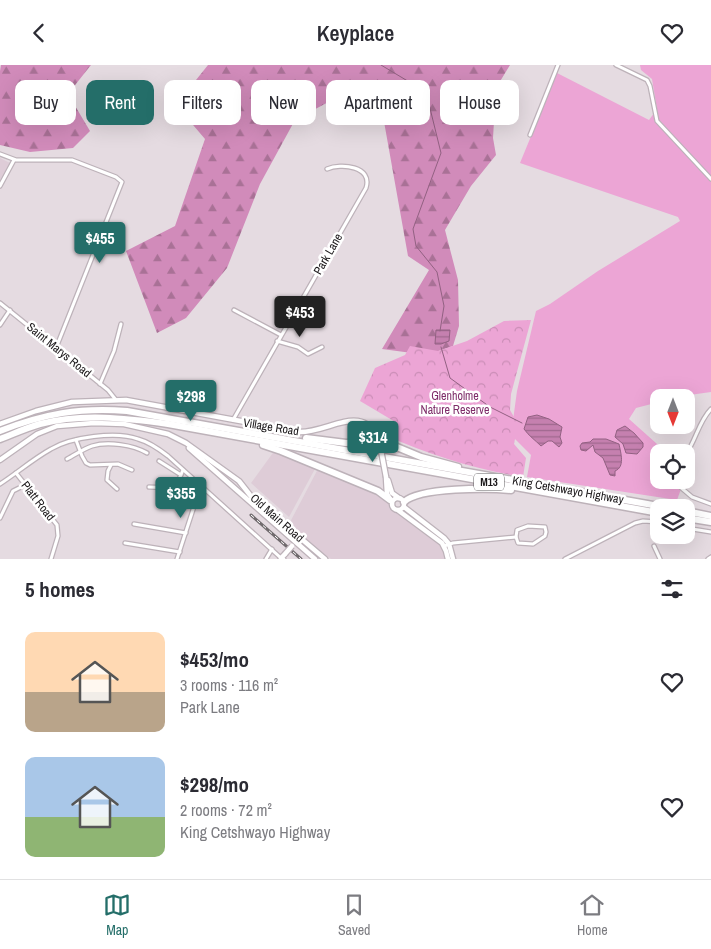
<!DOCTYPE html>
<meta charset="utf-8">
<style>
:root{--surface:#fff;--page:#f7f7f7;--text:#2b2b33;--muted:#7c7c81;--line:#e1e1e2;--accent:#246e69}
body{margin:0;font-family:"Archivo Narrow",sans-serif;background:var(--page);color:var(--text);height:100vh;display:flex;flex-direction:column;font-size:19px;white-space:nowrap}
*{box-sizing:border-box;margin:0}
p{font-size:16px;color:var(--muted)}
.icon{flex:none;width:28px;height:28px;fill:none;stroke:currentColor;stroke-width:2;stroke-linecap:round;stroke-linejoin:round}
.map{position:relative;height:494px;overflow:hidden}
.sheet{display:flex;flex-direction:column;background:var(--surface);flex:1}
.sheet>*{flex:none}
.guide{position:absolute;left:15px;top:15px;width:681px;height:45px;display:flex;gap:10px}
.needle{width:32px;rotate:180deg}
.controls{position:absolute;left:650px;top:324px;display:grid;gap:10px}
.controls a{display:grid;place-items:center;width:45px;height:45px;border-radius:10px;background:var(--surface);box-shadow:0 5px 20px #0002;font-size:25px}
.price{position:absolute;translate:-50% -42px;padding:0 11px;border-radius:5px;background:var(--accent);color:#fff;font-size:16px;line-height:32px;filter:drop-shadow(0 1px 2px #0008)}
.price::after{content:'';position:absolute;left:50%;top:30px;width:15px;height:11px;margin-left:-8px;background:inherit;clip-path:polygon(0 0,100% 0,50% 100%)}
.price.on{background:#222;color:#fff}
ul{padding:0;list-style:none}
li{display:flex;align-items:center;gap:15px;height:125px;padding:0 25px}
li span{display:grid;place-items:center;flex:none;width:140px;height:100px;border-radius:10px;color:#555}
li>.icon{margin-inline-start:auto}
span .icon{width:60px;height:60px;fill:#fffc;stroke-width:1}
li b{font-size:21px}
h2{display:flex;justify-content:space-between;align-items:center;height:60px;padding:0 25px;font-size:21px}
.chip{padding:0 18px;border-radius:10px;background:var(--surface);box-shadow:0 5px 20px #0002;font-size:18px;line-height:45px}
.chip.on{background:var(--accent);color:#fff}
header{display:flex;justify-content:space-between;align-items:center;height:65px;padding:0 25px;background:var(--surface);font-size:22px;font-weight:600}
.tabs{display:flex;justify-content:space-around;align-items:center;height:70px;border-top:1px solid var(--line);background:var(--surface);font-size:14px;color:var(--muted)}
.tabs a{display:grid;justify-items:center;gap:2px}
.tabs .on{color:var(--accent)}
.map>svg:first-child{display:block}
</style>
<header><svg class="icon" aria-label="back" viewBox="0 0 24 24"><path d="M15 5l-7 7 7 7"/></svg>Keyplace<svg class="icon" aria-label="heart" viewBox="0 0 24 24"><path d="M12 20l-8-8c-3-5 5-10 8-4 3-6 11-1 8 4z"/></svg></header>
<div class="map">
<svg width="711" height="494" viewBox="0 0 711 494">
<defs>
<pattern id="forest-firs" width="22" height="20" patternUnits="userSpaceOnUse" patternTransform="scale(1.25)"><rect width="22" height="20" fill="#d18bba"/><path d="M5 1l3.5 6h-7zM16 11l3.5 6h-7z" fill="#a97196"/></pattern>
<pattern id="park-crowns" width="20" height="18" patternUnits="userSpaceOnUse" patternTransform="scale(1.25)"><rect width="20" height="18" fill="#eca5d5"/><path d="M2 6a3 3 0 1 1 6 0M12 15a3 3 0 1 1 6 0" fill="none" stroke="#ca8db6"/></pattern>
<pattern id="water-rules" width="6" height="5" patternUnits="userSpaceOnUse" patternTransform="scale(1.25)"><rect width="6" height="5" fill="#c580af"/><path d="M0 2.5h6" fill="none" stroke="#9f688e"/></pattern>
</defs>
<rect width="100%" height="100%" fill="#e5dbe1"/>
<g fill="#deccd7">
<polygon points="0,93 10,98 0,115"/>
<polygon points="275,385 316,402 289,452 251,418"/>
<polygon points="319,402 380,430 392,439 394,445 400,447 442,481 446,494 331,494 288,461"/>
</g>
<polygon fill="#eca5d5" points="640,0 711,0 711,327 675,332 659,332 659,337 636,343 629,354 666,387 659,388 659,415 670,415 681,424 677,435 527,412 531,390 511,370 517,326 536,246 550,239 598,206 680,156 678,152 520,98 557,8 649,55 657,44 652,14 641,5"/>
<g fill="url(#forest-firs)">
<polygon points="1,0 91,0 68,29 90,66 73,83 30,87 0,80 0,6"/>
<polygon points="208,0 510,0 496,23 493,73 496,90 471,121 445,165 458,215 459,261 453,281 427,290 382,284 429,205 408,191 383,51 334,34 295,55 260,119 227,203 186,253 157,268 126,186 175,161 205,74 176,40"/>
</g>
<path fill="url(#park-crowns)" d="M531,255L511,329L510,345L518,359L514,379L526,393L523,412C475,404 432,391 387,371L384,359L397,358L360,336L375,303L405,290L410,281L438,286L467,276L504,256Z"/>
<g fill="url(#water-rules)" stroke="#926182">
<polygon points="436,265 450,265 449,276 441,279 435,279"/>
<path d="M537,350L549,354L562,362L560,372L562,378L559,382L552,376H548L541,381C535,375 529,371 524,364L528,352Z"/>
<polygon points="625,361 634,368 643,378 643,382 637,389 626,388 623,379 615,372 617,365"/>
<path d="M593,374H606L619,379C621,389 625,402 615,406V411L610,410L603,393L595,387L593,380L586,386L581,385L580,381L582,378L590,377Z"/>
</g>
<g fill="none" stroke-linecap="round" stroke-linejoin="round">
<g stroke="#926182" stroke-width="1">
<polyline points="381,0 426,27 441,88 413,164 416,181 437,207 444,241 440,266"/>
<polyline points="441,282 450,313 490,342 522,358"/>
</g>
<defs>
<g id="minor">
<polyline points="616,0 647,15 650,21 657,56 711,114"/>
<polyline points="530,70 558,0"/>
<polyline points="0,89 16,95 72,95 116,112 122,117 56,283"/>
<polyline points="0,121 14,95"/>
<polyline points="0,238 108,325 116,335"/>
<polyline points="234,245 281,270"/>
<polyline points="0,260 10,245"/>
<polyline points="277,276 298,282 308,289 322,282"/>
<polyline points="100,319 114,286 121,259"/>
<path d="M233,355L366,123C373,101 341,98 327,104"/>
<polyline points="76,375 82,391 86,398 90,400 118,399 132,405"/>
<path d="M686,389C696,375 699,356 711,344"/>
<path d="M67,394C75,390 83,384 92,381C108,376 133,380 147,388"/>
<polyline points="159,396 181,410"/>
<polyline points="111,400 108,406 107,415 117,424"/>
<polyline points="16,408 57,460 58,471 51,494"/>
<polyline points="672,415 692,432 711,439"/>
<path d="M0,419C17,408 33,394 51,384C71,372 116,366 138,374C149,377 159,384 168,391L281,493"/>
<polyline points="149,422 175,423 183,405"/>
<polyline points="0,453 13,426 25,420"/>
<polyline points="134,459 186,468"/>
<polygon points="528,461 545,462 546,467 545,471 533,479 518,478 516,472 517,465"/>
<polyline points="686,463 711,467"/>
<polyline points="125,478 180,487"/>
<polyline points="444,481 453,478 516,472"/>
<polyline points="654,481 660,494"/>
<polyline points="177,494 201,420"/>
<polyline points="266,494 272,484"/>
<polyline points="565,494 635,458 643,456 659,457"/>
<polyline points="708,494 711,492"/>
</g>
<g id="tertiary">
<path d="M0,359L36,346L72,337L126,335L300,367C331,367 363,336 380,377"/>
<polyline points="386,412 387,429 390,434"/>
<polyline points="388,415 392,428 399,433"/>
<circle cx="398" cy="439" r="6"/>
<polyline points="404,442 444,473 449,479 453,494"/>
<polyline points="399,446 442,478 446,486 448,494"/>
</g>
<g id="secondary">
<polyline points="189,383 315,494"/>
<polyline points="0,395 37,369 57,361 94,358 124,359 168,369 186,378 239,416 250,430 325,494"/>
<polyline points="283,494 281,493 285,489"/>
</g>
<g id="motorway">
<path d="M0,366C43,349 80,342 127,346L664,442"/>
<polyline points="306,373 346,378 380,375 421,392 458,402"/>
<path d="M0,374C13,369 26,363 40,359C82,348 125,353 168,359L659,448"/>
<polyline points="263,380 281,386 378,426 390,435"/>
<path d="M404,437C419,422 490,423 511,425"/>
<polyline points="686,446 711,451"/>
<polyline points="686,453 711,457"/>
</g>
</defs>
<use href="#minor" stroke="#bdb2b9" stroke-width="5.5"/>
<use href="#tertiary" stroke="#bdb2b9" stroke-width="7"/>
<use href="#secondary" stroke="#bdb2b9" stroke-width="7"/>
<use href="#motorway" stroke="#bdb2b9" stroke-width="9"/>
<use href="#minor" stroke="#fff" stroke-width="3"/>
<use href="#tertiary" stroke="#fff" stroke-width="4.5"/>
<use href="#secondary" stroke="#fff" stroke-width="4.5"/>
<use href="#motorway" stroke="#fff" stroke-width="6"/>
<defs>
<polyline id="rail" points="251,450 301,494"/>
</defs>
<use href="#rail" stroke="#706a6d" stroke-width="3"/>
<use href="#rail" stroke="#fff" stroke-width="1" stroke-dasharray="4" stroke-linecap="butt"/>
<defs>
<polyline id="tertiary-bridge" points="380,380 386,412"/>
<polyline id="secondary-bridge" points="285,489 292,481"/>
</defs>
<use href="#tertiary-bridge" stroke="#bdb2b9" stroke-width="7" stroke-linecap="butt"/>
<use href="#secondary-bridge" stroke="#bdb2b9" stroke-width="7" stroke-linecap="butt"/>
<use href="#tertiary-bridge" stroke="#fff" stroke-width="4.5"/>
<use href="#secondary-bridge" stroke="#fff" stroke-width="4.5"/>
</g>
<g text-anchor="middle" stroke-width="5" stroke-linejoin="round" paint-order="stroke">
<rect fill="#fff" stroke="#5f5d5f" stroke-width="1" x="474" y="408.5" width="30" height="17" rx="4"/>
<g font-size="11" font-weight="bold" fill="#1b181a">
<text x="489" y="421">M13</text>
</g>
<g font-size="12" fill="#1b181a" stroke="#fff">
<text transform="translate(328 189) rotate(-60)" y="4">Park Lane</text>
<text transform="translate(59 285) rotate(39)" y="4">Saint Marys Road</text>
<text transform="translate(271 362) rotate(9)" y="4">Village Road</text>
<text transform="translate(568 425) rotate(10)" y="4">King Cetshwayo Highway</text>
<text transform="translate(38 436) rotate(52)" y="4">Platt Road</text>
<text transform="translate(277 453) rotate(41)" y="4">Old Main Road</text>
</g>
<g font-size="12" fill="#7e2d69" stroke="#fff">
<text x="455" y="335">Glenholme<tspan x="455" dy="14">Nature Reserve</tspan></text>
</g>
</g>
</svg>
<div class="controls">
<a><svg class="needle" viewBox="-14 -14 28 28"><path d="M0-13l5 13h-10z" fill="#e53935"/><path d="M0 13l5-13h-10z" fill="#7c7c81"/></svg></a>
<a><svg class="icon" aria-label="locate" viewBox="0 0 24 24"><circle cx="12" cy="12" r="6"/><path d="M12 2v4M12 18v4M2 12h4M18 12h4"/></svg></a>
<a><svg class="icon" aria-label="layers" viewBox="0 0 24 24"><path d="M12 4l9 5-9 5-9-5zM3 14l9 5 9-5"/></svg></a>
</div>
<b class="price" style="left:100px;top:199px">$455</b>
<b class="price on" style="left:300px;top:273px">$453</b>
<b class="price" style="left:191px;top:357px">$298</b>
<b class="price" style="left:373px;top:398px">$314</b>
<b class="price" style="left:181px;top:454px">$355</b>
<div class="guide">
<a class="chip">Buy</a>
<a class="chip on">Rent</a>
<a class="chip">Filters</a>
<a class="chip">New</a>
<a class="chip">Apartment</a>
<a class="chip">House</a>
</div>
</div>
<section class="sheet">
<h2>5 homes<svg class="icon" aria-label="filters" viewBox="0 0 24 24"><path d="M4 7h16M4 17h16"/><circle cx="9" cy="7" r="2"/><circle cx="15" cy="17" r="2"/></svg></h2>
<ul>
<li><span style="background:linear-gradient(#ffd9b3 60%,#b9a48a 0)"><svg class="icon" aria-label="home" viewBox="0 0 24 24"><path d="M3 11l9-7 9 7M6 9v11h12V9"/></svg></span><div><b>$453/mo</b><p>3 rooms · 116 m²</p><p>Park Lane</p></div><svg class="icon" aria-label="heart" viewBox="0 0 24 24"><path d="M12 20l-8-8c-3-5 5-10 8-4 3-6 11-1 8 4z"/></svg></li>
<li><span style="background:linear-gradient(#a9c7e8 60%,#8fb573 0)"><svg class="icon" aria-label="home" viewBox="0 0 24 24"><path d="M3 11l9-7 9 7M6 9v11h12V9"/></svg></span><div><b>$298/mo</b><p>2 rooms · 72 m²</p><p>King Cetshwayo Highway</p></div><svg class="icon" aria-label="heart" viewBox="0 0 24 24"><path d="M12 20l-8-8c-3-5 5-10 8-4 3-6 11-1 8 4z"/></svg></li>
</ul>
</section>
<nav class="tabs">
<a class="on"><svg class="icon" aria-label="map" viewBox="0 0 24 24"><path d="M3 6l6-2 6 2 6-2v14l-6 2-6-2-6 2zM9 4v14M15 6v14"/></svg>Map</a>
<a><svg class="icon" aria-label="saved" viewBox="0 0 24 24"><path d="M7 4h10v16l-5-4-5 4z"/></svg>Saved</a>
<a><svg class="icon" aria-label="home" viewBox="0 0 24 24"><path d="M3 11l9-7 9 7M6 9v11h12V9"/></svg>Home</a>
</nav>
